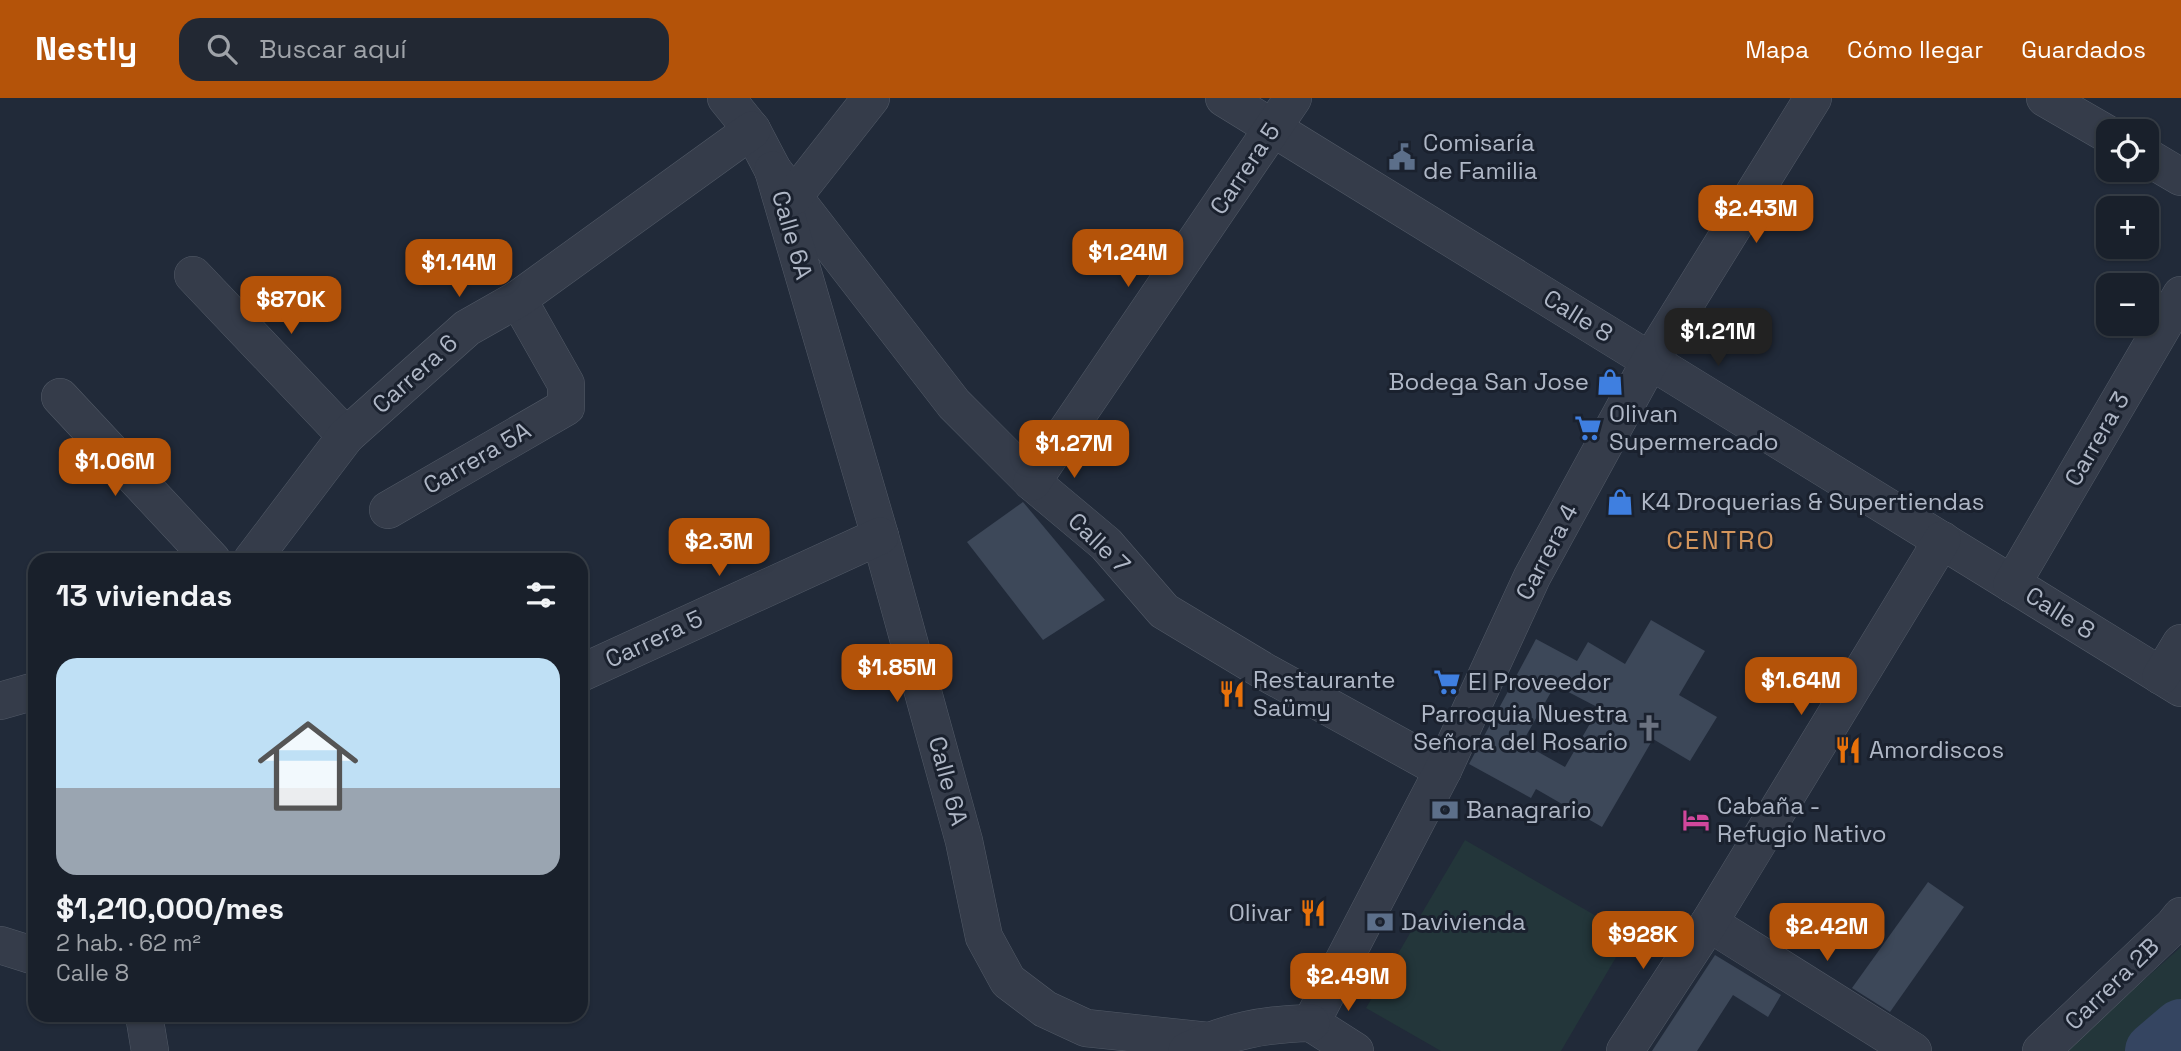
<!DOCTYPE html>
<html lang="es">
<meta charset="utf-8">
<style>
:root{--surface:#19202b;--page:#222833;--text:#f1f3f6;--muted:#9fa3a9;--line:#373e47;--accent:#b45309}
body{margin:0;font-family:"Space Grotesk",sans-serif;background:var(--page);color:var(--text);height:100vh;display:flex;flex-direction:column;font-size:26px;white-space:nowrap}
*{box-sizing:border-box;margin:0}
p{font-size:23px;color:var(--muted)}
.icon{flex:none;width:38px;height:38px;fill:none;stroke:currentColor;stroke-width:2;stroke-linecap:round;stroke-linejoin:round}
.map{position:relative;flex:1;overflow:hidden}
.sheet{position:absolute;left:28px;top:455px;width:560px;height:469px;display:flex;flex-direction:column;background:var(--surface);border-radius:21px;box-shadow:0 2px 5px #0004,0 0 0 2px var(--line)}
.sheet>*{flex:none}
.controls{position:absolute;left:2096px;top:21px;display:grid;gap:14px}
.controls a{display:grid;place-items:center;width:63px;height:63px;border-radius:14px;background:var(--surface);box-shadow:0 2px 5px #0004,0 0 0 2px var(--line);font-size:35px}
.price{position:absolute;translate:-50% -60px;padding:0 16px;border-radius:14px;background:var(--accent);color:#fff;font-size:23px;line-height:46px;filter:drop-shadow(0 2px 4px #0008)}
.price::after{content:'';position:absolute;left:50%;top:42px;width:21px;height:16px;margin-left:-10px;background:inherit;clip-path:polygon(0 0,100% 0,50% 100%)}
.price.on{background:#222;color:#fff}
ul{padding:0;list-style:none}
li{display:grid;align-content:center;gap:14px;height:371px;padding:0 28px}
li+li{border-top:2px solid var(--line)}
li span{display:grid;place-items:center;height:217px;border-radius:21px;color:#555}
li>.icon{margin-inline-start:auto}
span .icon{width:126px;height:126px;fill:#fffc;stroke-width:1}
li b{font-size:30px}
h2{display:flex;justify-content:space-between;align-items:center;height:84px;padding:0 28px;font-size:30px}
header{display:flex;align-items:center;gap:42px;box-sizing:border-box;height:98px;padding:0 35px;background:var(--accent);color:#fff}
header strong{font-size:33px}
nav{display:flex;gap:38px;margin-inline-start:auto;font-size:24px}
.search{width:490px;height:63px;background:var(--page);display:flex;align-items:center;gap:18px;box-sizing:border-box;padding:0 24px;border-radius:21px;color:var(--muted);font-size:26px}
.map>svg:first-child{display:block}
</style>
<header>
<strong>Nestly</strong>
<div class="search"><svg class="icon" aria-label="search" viewBox="0 0 24 24"><circle cx="10" cy="10" r="6"/><path d="M15 15l6 6"/></svg>Buscar aquí</div>
<nav><a>Mapa</a><a>Cómo llegar</a><a>Guardados</a></nav>
</header>
<div class="map">
<svg width="2181" height="953" viewBox="0 0 2181 953">
<rect width="100%" height="100%" fill="#212a39"/>
<g fill="#23363a">
<polygon points="1465,742 1629,837 1561,953 1441,953 1366,910"/>
<polygon points="2181,849 2181,953 2064,953"/>
</g>
<g fill="none" stroke-linecap="round" stroke-linejoin="round">
<polyline stroke="#354561" stroke-width="58" points="2154,953 2181,930"/>
</g>
<g fill="#3d4859" fill-rule="evenodd">
<polygon points="1023,404 1105,502 1043,542 967,444"/>
<path d="M1651,522L1705,553L1679,597L1717,619L1690,663L1653,641L1602,729L1536,691L1531,700L1469,666L1536,541L1577,563L1588,544L1625,566ZM1555,587L1599,610L1565,669L1522,645Z"/>
<polygon points="1928,784 1964,809 1890,914 1852,890"/>
<polygon points="1715,857 1781,897 1768,919 1733,897 1697,953 1652,953"/>
</g>
<g fill="none" stroke-linecap="round" stroke-linejoin="round">
<defs>
<g id="street">
<polyline points="726,0 752,32 773,72 954,306 1032,384 1106,446 1164,513 1267,575 1443,672"/>
<polyline points="1224,0 2181,590"/>
<polyline points="2045,0 2109,37"/>
<polyline points="2147,59 2181,79"/>
<polyline points="773,72 880,438 964,743 984,839 1008,883 1045,911 1086,930 1208,943"/>
<polyline points="794,98 871,0"/>
<polyline points="193,177 346,338"/>
<polyline points="60,299 212,462"/>
<polyline points="1032,384 1293,0"/>
<polyline points="388,412 566,309 566,286 518,201"/>
<polyline points="252,462 346,338 467,230 518,201 752,32"/>
<polyline points="2012,486 2181,197"/>
<polyline points="581,575 880,438"/>
<polyline points="2161,578 2181,545"/>
<polyline points="0,603 35,593"/>
<polyline points="1709,825 1913,953"/>
<polyline points="0,847 35,858"/>
<polyline points="144,917 150,953"/>
<polyline points="1311,925 1443,672 1532,479 1650,263 1813,0"/>
<polyline points="1311,925 1355,953"/>
<path d="M1187,953C1229,933 1264,926 1311,925"/>
<polyline points="1625,953 1709,825 1942,442"/>
<polyline points="2041,953 2173,828 2181,818"/>
</g>
</defs>
<use href="#street" stroke="#525a67" stroke-width="38"/>
<use href="#street" stroke="#353c4a" stroke-width="37"/>
</g>
<defs>
<symbol id="civic-bare" viewBox="-9 -9 18 18"><path d="M-.6-6.5H3V-4.5H.6V-3L4-1V1h2V6H-6V1h2V-1L-.6-3ZM-1.2 2.5V6h2.4V2.5Z" fill="#5c6f8a" stroke="#1a212e" stroke-width="2.5" paint-order="stroke"/></symbol>
<symbol id="shop-bare" viewBox="-9 -9 18 18"><path d="M-5-2.5h2.3a2.7 3.5 0 0 1 5.4 0H5L5.5 6h-11ZM-1.5-2.5h3a1.5 2.3 0 0 0-3 0Z" fill="#3f7fe0" stroke="#1a212e" stroke-width="2.5" paint-order="stroke"/></symbol>
<symbol id="supermarket-bare" viewBox="-9 -9 18 18"><path d="M-6-5.5h2.5l.6 2H6L4.5 2H-2.5L-4.4-4H-6ZM-1.5 3.2a1.3 1.3 0 1 0 .1 0ZM3 3.2a1.3 1.3 0 1 0 .1 0Z" fill="#3f7fe0" stroke="#1a212e" stroke-width="2.5" paint-order="stroke"/></symbol>
<symbol id="restaurant-bare" viewBox="-9 -9 18 18"><path d="M-5-6h1v4h1v-4h1v4h1v-4h1v5L-1.5 .5V6h-2V.5L-5-1ZM5-6V6H3V1.5H1.5Q1.5-4 5-6Z" fill="#e8710a" stroke="#1a212e" stroke-width="2.5" paint-order="stroke"/></symbol>
<symbol id="church-bare" viewBox="-9 -9 18 18"><path d="M-1.2-6h2.4v3.5h3.3v2.4h-3.3V6h-2.4V-.1h-3.3v-2.4h3.3Z" fill="#6b7280" stroke="#1a212e" stroke-width="2.5" paint-order="stroke"/></symbol>
<symbol id="bank-bare" viewBox="-9 -9 18 18"><path d="M-6-4H6V4H-6ZM0-2.3a2.3 2.3 0 1 0 0 4.6a2.3 2.3 0 1 0 0-4.6Z" fill="#5c6f8a" stroke="#1a212e" stroke-width="2.5" paint-order="stroke"/></symbol>
<symbol id="hotel-bare" viewBox="-9 -9 18 18"><path d="M-6-4.5h1.5V1H6V5H4.5V3h-9V5H-6ZM-4 0a1.8 1.8 0 1 1 3.6 0ZM.5 0V-2.5h3Q6-2.5 6 0Z" fill="#d1479c" stroke="#1a212e" stroke-width="2.5" paint-order="stroke"/></symbol>
</defs>
<g fill-rule="evenodd">
<use href="#civic-bare" x="1383" y="40" width="38" height="38"/>
<use href="#shop-bare" x="1591" y="265" width="38" height="38"/>
<use href="#supermarket-bare" x="1569" y="311" width="38" height="38"/>
<use href="#shop-bare" x="1601" y="385" width="38" height="38"/>
<use href="#supermarket-bare" x="1428" y="565" width="38" height="38"/>
<use href="#restaurant-bare" x="1213" y="577" width="38" height="38"/>
<use href="#church-bare" x="1630" y="611" width="38" height="38"/>
<use href="#restaurant-bare" x="1829" y="633" width="38" height="38"/>
<use href="#bank-bare" x="1426" y="693" width="38" height="38"/>
<use href="#hotel-bare" x="1677" y="703" width="38" height="38"/>
<use href="#restaurant-bare" x="1294" y="796" width="38" height="38"/>
<use href="#bank-bare" x="1361" y="805" width="38" height="38"/>
</g>
<g text-anchor="middle" stroke-width="6" stroke-linejoin="round" paint-order="stroke">
<g font-size="24" fill="#afb7c6" stroke="#1a212e" text-anchor="start">
<text x="1423" y="53">Comisaría<tspan x="1423" dy="28">de Familia</tspan></text>
<text x="1589" y="292" text-anchor="end">Bodega San Jose</text>
<text x="1609" y="324">Olivan<tspan x="1609" dy="28">Supermercado</tspan></text>
<text x="1641" y="412">K4 Droquerias &amp; Supertiendas</text>
<text x="1253" y="590">Restaurante<tspan x="1253" dy="28">Saümy</tspan></text>
<text x="1468" y="592">El Proveedor</text>
<text x="1628" y="624" text-anchor="end">Parroquia Nuestra<tspan x="1628" dy="28">Señora del Rosario</tspan></text>
<text x="1869" y="660">Amordiscos</text>
<text x="1717" y="716">Cabaña -<tspan x="1717" dy="28">Refugio Nativo</tspan></text>
<text x="1466" y="720">Banagrario</text>
<text x="1292" y="823" text-anchor="end">Olivar</text>
<text x="1401" y="832">Davivienda</text>
</g>
<g font-size="24" fill="#afb7c6" stroke="#1a212e">
<text transform="translate(1245 71) rotate(-56)" y="8">Carrera 5</text>
<text transform="translate(792 137) rotate(74)" y="8">Calle 6A</text>
<text transform="translate(1578 218) rotate(32)" y="8">Calle 8</text>
<text transform="translate(415 276) rotate(-42)" y="8">Carrera 6</text>
<text transform="translate(2097 341) rotate(-60)" y="8">Carrera 3</text>
<text transform="translate(477 360) rotate(-30)" y="8">Carrera 5A</text>
<text transform="translate(1099 445) rotate(44)" y="8">Calle 7</text>
<text transform="translate(1547 454) rotate(-62)" y="8">Carrera 4</text>
<text transform="translate(2060 515) rotate(32)" y="8">Calle 8</text>
<text transform="translate(654 541) rotate(-25)" y="8">Carrera 5</text>
<text transform="translate(948 683) rotate(75)" y="8">Calle 6A</text>
<text transform="translate(2112 886) rotate(-44)" y="8">Carrera 2B</text>
</g>
<g font-size="26" letter-spacing="2" fill="#d4965d" stroke="#1a212e">
<text x="1721" y="451">CENTRO</text>
</g>
</g>
</svg>
<div class="controls">
<a><svg class="icon" aria-label="locate" viewBox="0 0 24 24"><circle cx="12" cy="12" r="6"/><path d="M12 2v4M12 18v4M2 12h4M18 12h4"/></svg></a>
<a>+</a>
<a>−</a>
</div>
<b class="price" style="left:1756px;top:147px">$2.43M</b>
<b class="price" style="left:1128px;top:191px">$1.24M</b>
<b class="price" style="left:459px;top:201px">$1.14M</b>
<b class="price" style="left:291px;top:238px">$870K</b>
<b class="price on" style="left:1718px;top:270px">$1.21M</b>
<b class="price" style="left:1074px;top:382px">$1.27M</b>
<b class="price" style="left:115px;top:400px">$1.06M</b>
<b class="price" style="left:719px;top:480px">$2.3M</b>
<b class="price" style="left:897px;top:606px">$1.85M</b>
<b class="price" style="left:1801px;top:619px">$1.64M</b>
<b class="price" style="left:1827px;top:865px">$2.42M</b>
<b class="price" style="left:1643px;top:873px">$928K</b>
<b class="price" style="left:1348px;top:915px">$2.49M</b>
<section class="sheet">
<h2>13 viviendas<svg class="icon" aria-label="filters" viewBox="0 0 24 24"><path d="M4 7h16M4 17h16"/><circle cx="9" cy="7" r="2"/><circle cx="15" cy="17" r="2"/></svg></h2>
<ul>
<li><span style="background:linear-gradient(#bfe0f5 60%,#9aa5b1 0)"><svg class="icon" aria-label="home" viewBox="0 0 24 24"><path d="M3 11l9-7 9 7M6 9v11h12V9"/></svg></span><div><b>$1,210,000/mes</b><p>2 hab. · 62 m²</p><p>Calle 8</p></div></li>
</ul>
</section>
</div>
